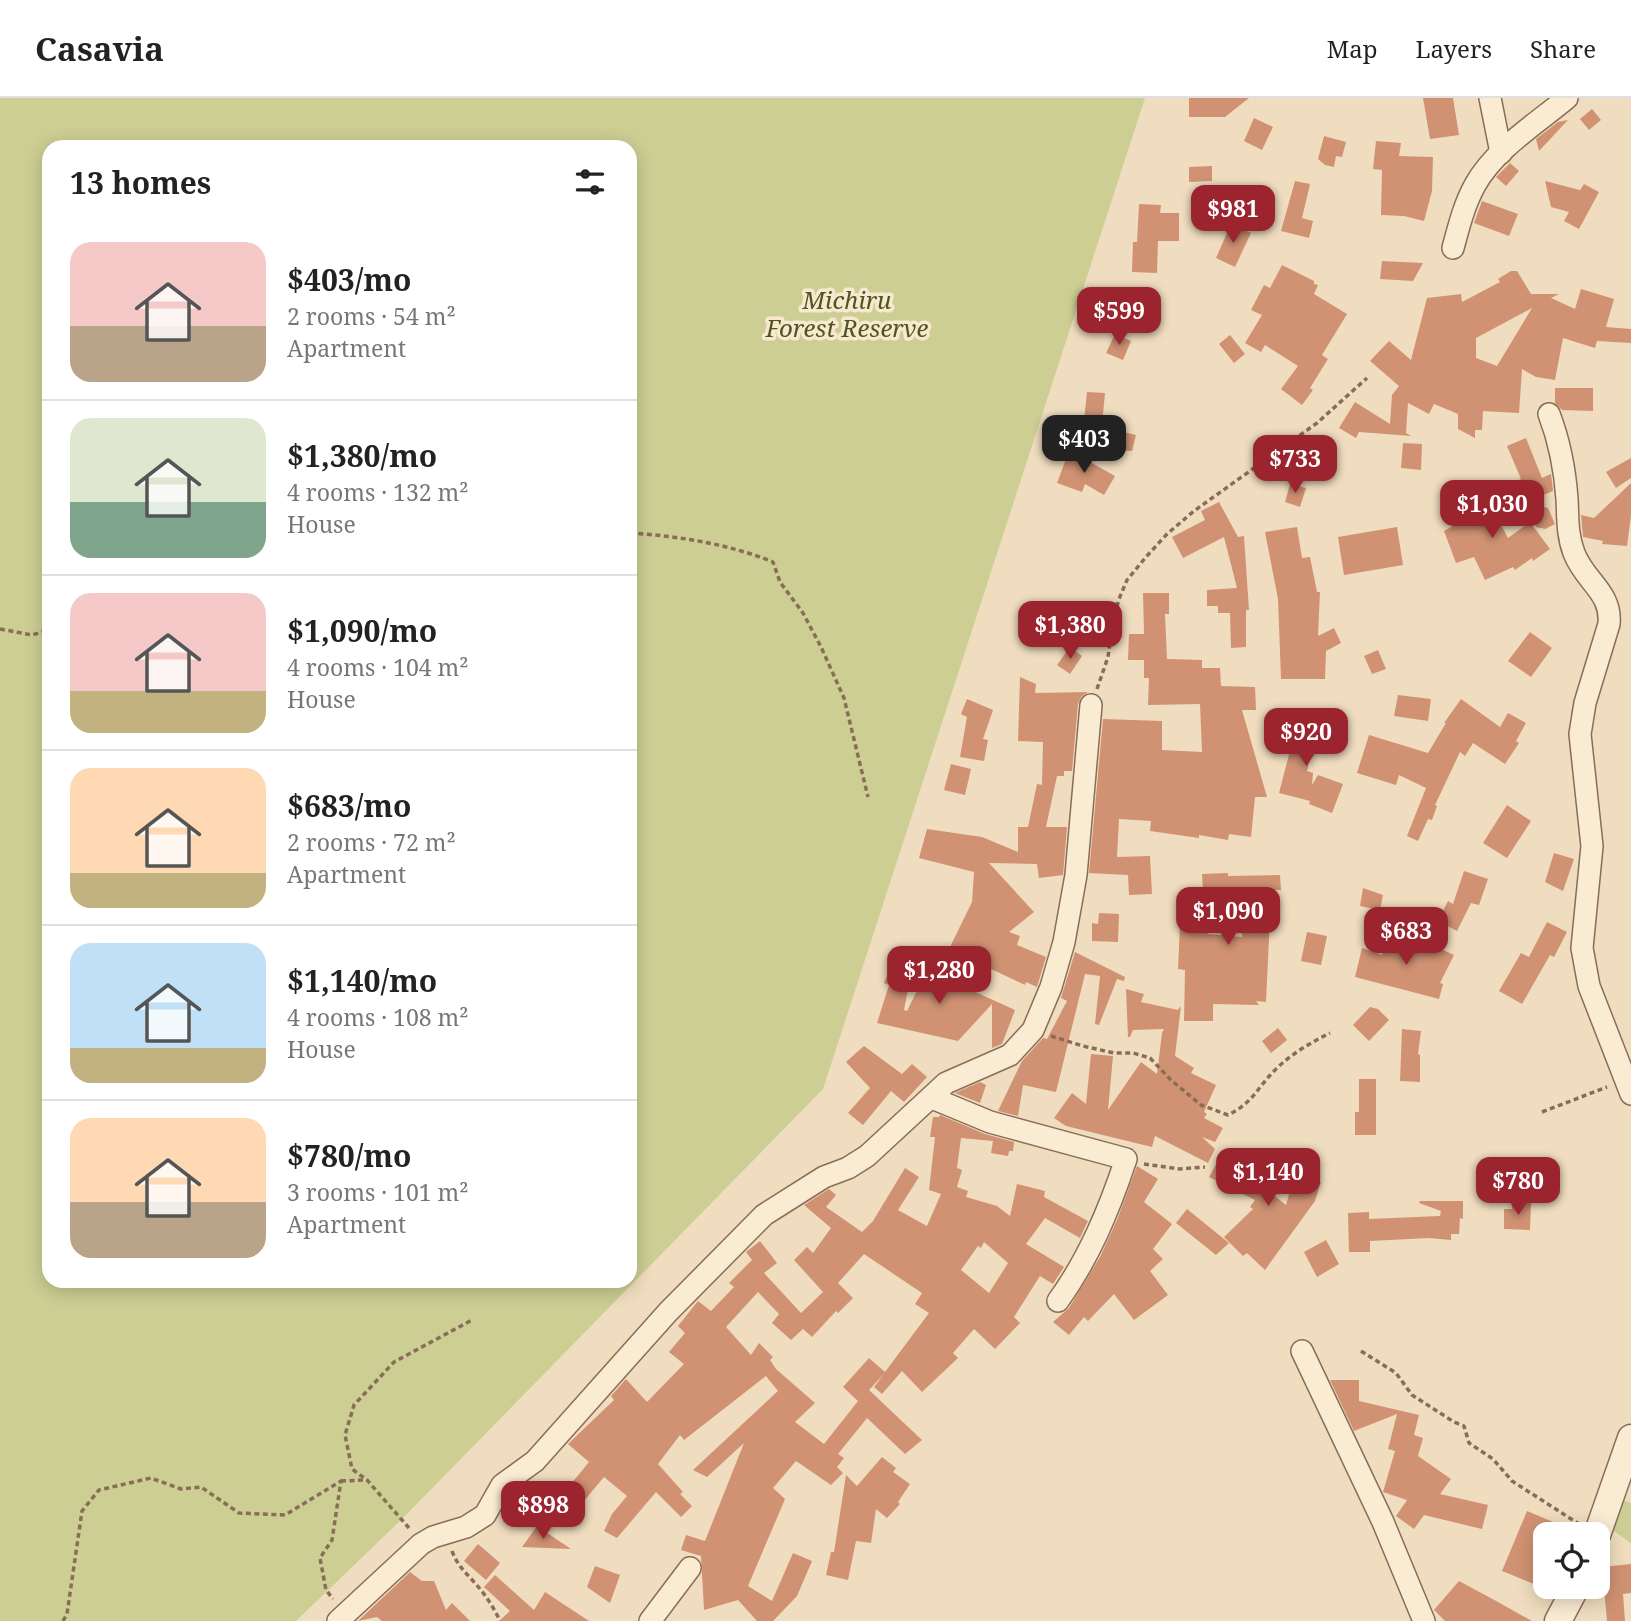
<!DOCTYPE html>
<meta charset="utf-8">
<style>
:root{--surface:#fff;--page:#f6f6f6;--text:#222;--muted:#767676;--line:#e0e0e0;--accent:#9b242f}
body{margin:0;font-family:"Noto Serif",serif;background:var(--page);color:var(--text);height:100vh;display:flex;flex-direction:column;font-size:26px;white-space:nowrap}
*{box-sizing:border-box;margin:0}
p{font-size:23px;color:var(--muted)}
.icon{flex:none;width:38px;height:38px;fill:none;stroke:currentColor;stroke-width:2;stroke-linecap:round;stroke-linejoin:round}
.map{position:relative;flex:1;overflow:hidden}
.details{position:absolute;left:42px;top:42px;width:595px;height:1148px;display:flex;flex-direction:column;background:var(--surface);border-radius:21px;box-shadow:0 4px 18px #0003}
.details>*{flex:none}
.fabs{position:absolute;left:1533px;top:1424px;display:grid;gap:14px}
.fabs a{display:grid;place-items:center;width:77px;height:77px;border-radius:14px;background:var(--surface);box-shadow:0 4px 18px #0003;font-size:35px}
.price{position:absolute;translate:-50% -60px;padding:0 16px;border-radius:14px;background:var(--accent);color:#fff;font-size:23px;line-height:46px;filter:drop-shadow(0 2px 4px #0008)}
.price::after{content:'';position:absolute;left:50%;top:42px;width:21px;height:16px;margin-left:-10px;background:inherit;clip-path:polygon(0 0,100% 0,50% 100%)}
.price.current{background:#222;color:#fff}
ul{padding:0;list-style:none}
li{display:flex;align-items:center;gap:21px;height:175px;padding:0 28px}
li+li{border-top:2px solid var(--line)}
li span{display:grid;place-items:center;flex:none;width:196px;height:140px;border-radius:21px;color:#555}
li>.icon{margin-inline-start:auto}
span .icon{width:84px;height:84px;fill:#fffc;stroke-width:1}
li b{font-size:30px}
h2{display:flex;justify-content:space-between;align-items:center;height:84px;padding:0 28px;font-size:30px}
header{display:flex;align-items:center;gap:42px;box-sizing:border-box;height:98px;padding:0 35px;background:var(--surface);border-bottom:2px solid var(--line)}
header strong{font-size:33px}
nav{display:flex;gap:38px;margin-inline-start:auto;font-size:24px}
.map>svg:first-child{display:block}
</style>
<header>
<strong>Casavia</strong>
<nav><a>Map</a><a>Layers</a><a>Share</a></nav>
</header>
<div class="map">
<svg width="1631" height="1523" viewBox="0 0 1631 1523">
<rect width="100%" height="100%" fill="#f0ddbf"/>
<g fill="#ccce93" fill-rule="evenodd">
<path d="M0,0H1145L823,991L402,1421L296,1523H0ZM49,49H630V1183H49Z"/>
<polygon points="1611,1397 1631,1405 1631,1445 1601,1424"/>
</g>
<g fill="#d09273" fill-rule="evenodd">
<polygon points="1189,0 1249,0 1225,19 1189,19"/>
<polygon points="1423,0 1453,0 1459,37 1430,41"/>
<polygon points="1592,11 1601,22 1589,32 1580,21"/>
<polygon points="1254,20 1273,29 1262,52 1244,43"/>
<polygon points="1568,22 1539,53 1536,41 1558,24"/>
<polygon points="1324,38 1346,44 1342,59 1336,58 1334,69 1325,67 1318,61"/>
<polygon points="1376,43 1401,45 1399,58 1433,59 1432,93 1424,123 1404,118 1381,117 1382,72 1373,71"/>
<polygon points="1510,65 1519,73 1506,88 1496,79"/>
<polygon points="1212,68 1212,83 1189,84 1189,69"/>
<polygon points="1295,83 1310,86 1302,120 1313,123 1309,140 1281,133"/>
<polygon points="1545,83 1580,92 1584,86 1599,94 1579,131 1564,123 1569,114 1551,109"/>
<polygon points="1482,103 1518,116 1509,138 1474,125"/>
<polygon points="1139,106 1161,107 1160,115 1179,115 1179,143 1158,143 1157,175 1132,174 1133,144 1137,144"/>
<polygon points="1231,126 1251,135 1235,169 1216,160"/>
<polygon points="1382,163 1423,165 1413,183 1380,181"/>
<polygon points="1282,167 1314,183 1314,186 1318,187 1314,196 1347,216 1322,257 1328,261 1310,290 1313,292 1302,307 1281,291 1298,268 1265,247 1261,254 1245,245 1262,217 1251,212 1264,187 1270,190"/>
<path d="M1511,173H1517L1531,196H1559L1551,200L1575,211L1581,191L1614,201L1606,229L1631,231V245L1597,243L1595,250L1563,240L1555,282L1536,279L1522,271L1519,315L1483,313L1482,332H1475V340L1458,331V316L1434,306L1429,316L1408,305L1406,335L1411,338L1359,334L1356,340L1339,330L1355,304L1390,326L1392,297L1399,288L1370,263L1389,243L1411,262L1427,200L1461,196L1462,204L1500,184L1498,181ZM1532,210L1497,268L1476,260V240Z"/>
<polygon points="1115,236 1131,243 1123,262 1106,255"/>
<polygon points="1230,237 1245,256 1234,265 1219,246"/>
<polygon points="1555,290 1593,290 1593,313 1562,312 1555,305"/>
<polygon points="1087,294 1105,295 1102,327 1111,327 1111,331 1136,337 1132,353 1073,350 1080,322 1084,323"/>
<polygon points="1526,340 1542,380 1551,376 1553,393 1526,404 1516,383 1521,381 1507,348"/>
<polygon points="1403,345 1422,346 1421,372 1401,370"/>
<polygon points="1072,354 1115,378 1104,397 1085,386 1082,394 1057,385 1066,361 1070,362"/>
<polygon points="1631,360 1631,380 1616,390 1606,374"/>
<polygon points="1631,385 1631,417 1627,448 1602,446 1603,443 1583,439 1581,417 1594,420"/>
<polygon points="1290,386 1306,390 1300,409 1285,404"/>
<polygon points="1483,393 1508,440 1530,424 1550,451 1533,463 1532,460 1515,472 1513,469 1485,482 1474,459 1456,465 1444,433 1469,419 1461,405"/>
<polygon points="1219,404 1238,439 1244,438 1249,512 1246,512 1246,549 1231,550 1230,515 1218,515 1218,508 1207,508 1207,492 1237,490 1224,439 1183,460 1172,439 1205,422 1201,413"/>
<polygon points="1526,405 1548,410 1555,426 1545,431 1536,429"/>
<polygon points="1297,429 1302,460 1310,459 1317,494 1320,494 1318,538 1334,530 1341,545 1326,553 1325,581 1281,581 1278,501 1265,434"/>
<polygon points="1397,429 1403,467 1344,477 1338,439"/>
<polygon points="1143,495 1169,495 1169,516 1165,516 1167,561 1202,562 1202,570 1220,570 1221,588 1255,589 1256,612 1242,612 1267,699 1255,699 1251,739 1229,736 1228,742 1199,737 1199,740 1150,733 1151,723 1119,721 1117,759 1150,758 1152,796 1129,797 1128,777 1089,775 1103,621 1162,623 1162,652 1202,654 1200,606 1148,607 1149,580 1144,580 1144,562 1128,562 1129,536 1144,536"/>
<polygon points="1530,534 1552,550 1531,579 1508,563"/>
<polygon points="1070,549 1082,558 1070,576 1057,567"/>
<polygon points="1378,552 1386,571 1372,576 1364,558"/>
<polygon points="1020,579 1036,586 1035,595 1088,594 1081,599 1078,606 1072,673 1064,673 1064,678 1057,678 1046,729 1067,729 1063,777 1039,780 1037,766 989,765 1034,814 1009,834 1020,838 1017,847 1046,859 1037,889 1026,884 1025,887 949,851 972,804 974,774 919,760 927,731 982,739 1018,754 1018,729 1028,729 1037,686 1042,687 1043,644 1018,643"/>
<polygon points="1398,597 1431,601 1428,623 1394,618"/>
<polygon points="967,601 993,612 983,641 988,642 984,663 960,659 967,619 961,616"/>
<polygon points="1461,601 1500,629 1508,615 1526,625 1516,643 1519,645 1505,666 1473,645 1465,658 1460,654 1435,707 1437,708 1432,722 1428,721 1418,743 1407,738 1426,690 1399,677 1396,687 1357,675 1369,637 1428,655 1446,625 1444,625"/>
<polygon points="1281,623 1315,624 1314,647 1307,673 1313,675 1312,687 1318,677 1343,686 1332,715 1309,706 1310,703 1279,695 1292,645 1280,645"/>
<polygon points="951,666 971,671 965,697 944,692"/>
<polygon points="1507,707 1531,723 1507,760 1483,745"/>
<polygon points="1554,755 1574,761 1563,793 1545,784"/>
<polygon points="1464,773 1488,781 1479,807 1471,805 1457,833 1438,823 1448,803 1453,806"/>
<polygon points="1228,775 1228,778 1280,777 1281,792 1273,792 1273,819 1270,819 1266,904 1256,903 1259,907 1213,906 1213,923 1184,923 1185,872 1178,871 1180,825 1189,825 1189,820 1208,820 1208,836 1242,839 1243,807 1204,809 1202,776"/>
<polygon points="1363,790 1383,797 1380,812 1360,808"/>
<polygon points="1099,815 1119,816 1118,844 1092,843 1092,825 1098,826"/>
<polygon points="1547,824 1567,834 1554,859 1550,857 1522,906 1499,893 1521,855 1529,859"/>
<polygon points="1307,834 1327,838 1321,867 1301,863"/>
<polygon points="1390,837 1434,854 1437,849 1454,857 1440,885 1443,886 1439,901 1355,879 1362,850 1382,857"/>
<polygon points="1075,854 1125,879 1124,883 1117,881 1099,927 1095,926 1100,878 1085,876 1056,994 1023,987 1018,1018 998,1013 1022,963 1043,940 1047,941 1067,903 1061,900"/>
<polygon points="896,858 913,865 904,912 907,913 927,872 1015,912 1002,946 992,950 992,906 958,943 877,925 889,887 884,885"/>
<polygon points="1126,891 1144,896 1141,904 1178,912 1181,908 1175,958 1194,970 1191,975 1216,987 1204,1014 1207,1016 1204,1020 1223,1030 1215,1044 1202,1039 1215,1051 1208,1065 1155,1038 1152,1049 1066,1028 1054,1020 1072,995 1086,1006 1091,956 1113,958 1108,1012 1141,964 1157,976 1162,935 1164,931 1133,932 1130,939 1128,939"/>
<polygon points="1370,909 1378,911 1389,922 1369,943 1353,927"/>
<polygon points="1278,930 1287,942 1271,955 1262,943"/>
<polygon points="1402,931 1421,933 1418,956 1420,957 1420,984 1400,983"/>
<polygon points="864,948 902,976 912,966 927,979 904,1004 891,993 863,1027 848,1015 870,990 846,964"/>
<polygon points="1359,981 1376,981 1376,1037 1355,1037 1355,1014 1359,1014"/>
<polygon points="980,984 986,987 980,1005 955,995"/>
<path d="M940,1017L985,1036L1014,1044L1013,1053H1009L1008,1058L991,1055L993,1043L961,1040L957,1070L962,1072L957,1089L968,1093L966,1099L997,1108L1010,1118L1017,1086L1045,1093L1044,1099L1088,1123L1085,1129L1080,1140L1045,1120L1026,1146L1064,1169L1053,1186L1040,1178L1014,1219L1020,1225L995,1251L974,1231L953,1255L958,1260L922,1294L902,1273L882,1296L874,1289L884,1276L869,1292L922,1342L905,1356L867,1320L838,1356L844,1360L837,1369L843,1375L831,1387L796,1363L773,1390L785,1401L748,1488L772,1503L793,1455L812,1463L797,1498L773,1523H757L738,1502L704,1512L701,1458L681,1452L686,1437L705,1443L744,1345L707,1379L693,1372L778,1293L766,1278L684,1342L680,1337L658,1366L683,1394L680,1396L692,1408L681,1419L656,1394L617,1440L604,1433L612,1416L627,1398L604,1379L583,1404L567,1391L589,1364L568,1346L614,1302L611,1298L626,1281L647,1304L684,1266L669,1254L685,1235L678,1228L698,1203L711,1213L734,1189L729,1185L752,1162L746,1154L760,1143L777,1165L764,1175L801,1215L823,1194L794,1162L807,1149L813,1155L831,1130L804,1107L829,1091L836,1097L826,1109L862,1134L873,1123L905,1070L919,1079L898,1112L927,1128L941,1096L929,1092L935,1039H930L933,1019H939ZM984,1144L1008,1165L989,1195L961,1172L978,1148L981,1150ZM864,1156L922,1195L915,1206L929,1215L885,1274L869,1260L843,1289L858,1303L824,1346L795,1324L815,1305L776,1271L770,1262L773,1259L759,1245L751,1257L726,1229L758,1194L779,1216L772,1225L791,1242L803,1231L812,1239L836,1213L838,1215L853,1200L838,1185Z"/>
<polygon points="1302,1051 1319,1057 1311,1081 1321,1084 1315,1103 1265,1172 1247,1155 1243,1158 1224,1139 1253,1111 1250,1109 1255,1102 1209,1079 1221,1057 1231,1063 1286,1107"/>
<polygon points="1137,1068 1158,1081 1144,1104 1172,1126 1153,1151 1163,1161 1150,1173 1168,1197 1134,1222 1114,1196 1088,1223 1084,1219 1069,1237 1053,1224 1069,1210 1100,1159 1117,1122"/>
<polygon points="1420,1103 1463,1103 1463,1121 1460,1120 1459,1136 1451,1136 1451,1142 1429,1140 1370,1143 1370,1154 1349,1154 1348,1115 1369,1114 1369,1121 1440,1118 1441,1113 1419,1105"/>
<polygon points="1512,1105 1531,1105 1530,1132 1504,1131 1504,1111 1512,1111"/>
<polygon points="1187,1111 1229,1145 1216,1157 1176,1125"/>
<polygon points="1326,1142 1339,1166 1317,1179 1304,1154"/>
<polygon points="1330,1282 1359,1282 1359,1303 1419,1317 1414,1337 1423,1340 1418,1358 1451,1381 1440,1396 1488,1407 1482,1431 1424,1417 1414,1431 1396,1418 1407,1402 1383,1394 1395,1353 1388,1351 1397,1316 1354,1333"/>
<polygon points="882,1359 896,1370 893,1374 910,1386 898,1404 900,1406 887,1420 876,1411 871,1445 856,1443 848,1482 826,1477 831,1454 834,1454 846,1377 857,1388"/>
<polygon points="1527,1413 1582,1436 1545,1437 1545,1458 1534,1486 1502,1473"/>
<polygon points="537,1428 571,1451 522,1449"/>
<polygon points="478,1446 500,1465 486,1482 464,1463"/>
<polygon points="1631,1466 1631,1495 1623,1496 1625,1523 1607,1523 1602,1469"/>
<polygon points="595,1468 620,1477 610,1505 587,1489"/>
<polygon points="410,1474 422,1483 434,1483 446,1512 452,1505 470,1523 382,1523 377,1519 358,1523"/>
<polygon points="495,1477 534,1512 545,1494 589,1523 499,1523 510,1513 484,1489"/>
<polygon points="1459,1483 1498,1504 1532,1523 1445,1523 1434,1512"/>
</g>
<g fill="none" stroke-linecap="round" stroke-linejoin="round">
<defs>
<g id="minor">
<polyline points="1490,0 1501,55"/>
<path d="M1453,150C1459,128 1464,107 1475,87C1495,51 1536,26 1567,0"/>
<path d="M1549,316C1559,342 1565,373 1567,401C1568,420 1567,437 1574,455C1585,484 1612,494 1609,526L1585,605L1580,636L1592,748L1582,850L1589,888L1631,996"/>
<path d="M932,1000L990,1024L1126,1061C1109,1112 1089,1160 1058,1203"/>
<polyline points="1302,1253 1383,1424 1424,1523"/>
<polyline points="338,1523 421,1446 433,1439 466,1429 485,1417 502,1387 535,1363 668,1214 764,1117 824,1079 848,1070 867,1058 946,985 1010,957 1033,932 1051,889 1064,844 1076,777 1091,607"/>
<polyline points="650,1523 690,1470"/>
</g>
<g id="tertiary">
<polyline points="1597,1437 1631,1340"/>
<polyline points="1558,1523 1576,1489"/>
</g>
</defs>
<use href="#minor" stroke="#896d57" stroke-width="24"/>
<use href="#tertiary" stroke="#896d57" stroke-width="29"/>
<g stroke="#896d57" stroke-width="3.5" stroke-dasharray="5 3.5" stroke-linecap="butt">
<path d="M630,435C678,438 729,446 773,464L780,484L803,515L821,549L844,600L868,699"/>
<polyline points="0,531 32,537 49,532"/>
<polyline points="1097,591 1108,559 1113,522 1119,501 1127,482 1146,459 1167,436 1194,413 1317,325 1367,280"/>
<path d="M1051,938L1083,948L1114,955H1133L1150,960L1171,982L1201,1007L1228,1017C1253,1005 1257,990 1275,972C1291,956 1310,945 1330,935"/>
<polyline points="1542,1014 1607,989"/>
<polyline points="1144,1066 1180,1071 1205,1069"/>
<polyline points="1361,1253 1396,1275 1412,1297 1454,1324 1464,1328 1469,1345 1493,1361 1512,1383 1579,1426"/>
<polyline points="341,1383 366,1382"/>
<polyline points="409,1430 367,1382 352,1371 345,1337 354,1307 394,1264 472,1222"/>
<path d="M452,1453C457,1467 466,1475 475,1485C485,1496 494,1510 500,1523"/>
<polyline points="63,1523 67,1516 82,1413 99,1392 151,1380 181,1391 201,1389 239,1415 285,1417 341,1383 332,1442 320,1460 326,1492 333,1501"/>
</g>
<use href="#minor" stroke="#faebd3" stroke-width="21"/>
<use href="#tertiary" stroke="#faebd3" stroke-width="26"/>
</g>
<g text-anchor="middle" stroke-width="7" stroke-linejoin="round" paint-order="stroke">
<g font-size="24" font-style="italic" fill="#4d5521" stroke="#f7e8cf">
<text x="847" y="211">Michiru<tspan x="847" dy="28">Forest Reserve</tspan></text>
</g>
</g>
</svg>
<div class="fabs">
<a><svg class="icon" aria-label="locate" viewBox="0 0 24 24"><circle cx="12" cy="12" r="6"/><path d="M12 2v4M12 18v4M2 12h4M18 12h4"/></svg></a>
</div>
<b class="price" style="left:1233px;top:147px">$981</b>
<b class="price" style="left:1119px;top:249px">$599</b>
<b class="price current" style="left:1084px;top:377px">$403</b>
<b class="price" style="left:1295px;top:397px">$733</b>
<b class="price" style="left:1492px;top:442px">$1,030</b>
<b class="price" style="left:1070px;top:563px">$1,380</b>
<b class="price" style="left:1306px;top:670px">$920</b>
<b class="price" style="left:1228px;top:849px">$1,090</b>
<b class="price" style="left:1406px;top:869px">$683</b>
<b class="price" style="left:939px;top:908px">$1,280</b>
<b class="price" style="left:1268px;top:1110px">$1,140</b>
<b class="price" style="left:1518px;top:1119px">$780</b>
<b class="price" style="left:543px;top:1443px">$898</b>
<section class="details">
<h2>13 homes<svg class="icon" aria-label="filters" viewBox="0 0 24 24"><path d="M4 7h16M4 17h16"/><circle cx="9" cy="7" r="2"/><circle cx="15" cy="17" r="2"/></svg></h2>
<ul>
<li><span style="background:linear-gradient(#f6c9c9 60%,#b9a48a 0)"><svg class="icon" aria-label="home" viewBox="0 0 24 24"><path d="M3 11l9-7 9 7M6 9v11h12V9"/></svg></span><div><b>$403/mo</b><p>2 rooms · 54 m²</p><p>Apartment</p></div></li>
<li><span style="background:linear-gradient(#dfe7d0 60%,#7fa58c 0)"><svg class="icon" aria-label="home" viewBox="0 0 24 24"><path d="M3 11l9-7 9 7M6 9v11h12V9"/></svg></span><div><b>$1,380/mo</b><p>4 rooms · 132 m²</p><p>House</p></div></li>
<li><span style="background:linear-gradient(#f6c9c9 70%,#c2b280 0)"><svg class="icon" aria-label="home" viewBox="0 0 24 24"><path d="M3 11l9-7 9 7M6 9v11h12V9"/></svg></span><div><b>$1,090/mo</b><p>4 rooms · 104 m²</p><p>House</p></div></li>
<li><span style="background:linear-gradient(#ffd9b3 75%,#c2b280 0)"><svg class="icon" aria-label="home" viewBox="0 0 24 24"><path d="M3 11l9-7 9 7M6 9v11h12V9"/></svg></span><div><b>$683/mo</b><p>2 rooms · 72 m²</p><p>Apartment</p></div></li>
<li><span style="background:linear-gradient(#bfe0f5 75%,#c2b280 0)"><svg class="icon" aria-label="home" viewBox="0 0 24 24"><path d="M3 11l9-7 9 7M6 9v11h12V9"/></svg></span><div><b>$1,140/mo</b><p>4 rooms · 108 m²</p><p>House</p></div></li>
<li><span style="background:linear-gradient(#ffd9b3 60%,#b9a48a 0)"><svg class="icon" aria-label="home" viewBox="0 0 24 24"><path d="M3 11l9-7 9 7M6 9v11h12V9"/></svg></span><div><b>$780/mo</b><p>3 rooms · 101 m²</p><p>Apartment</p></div></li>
</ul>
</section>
</div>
